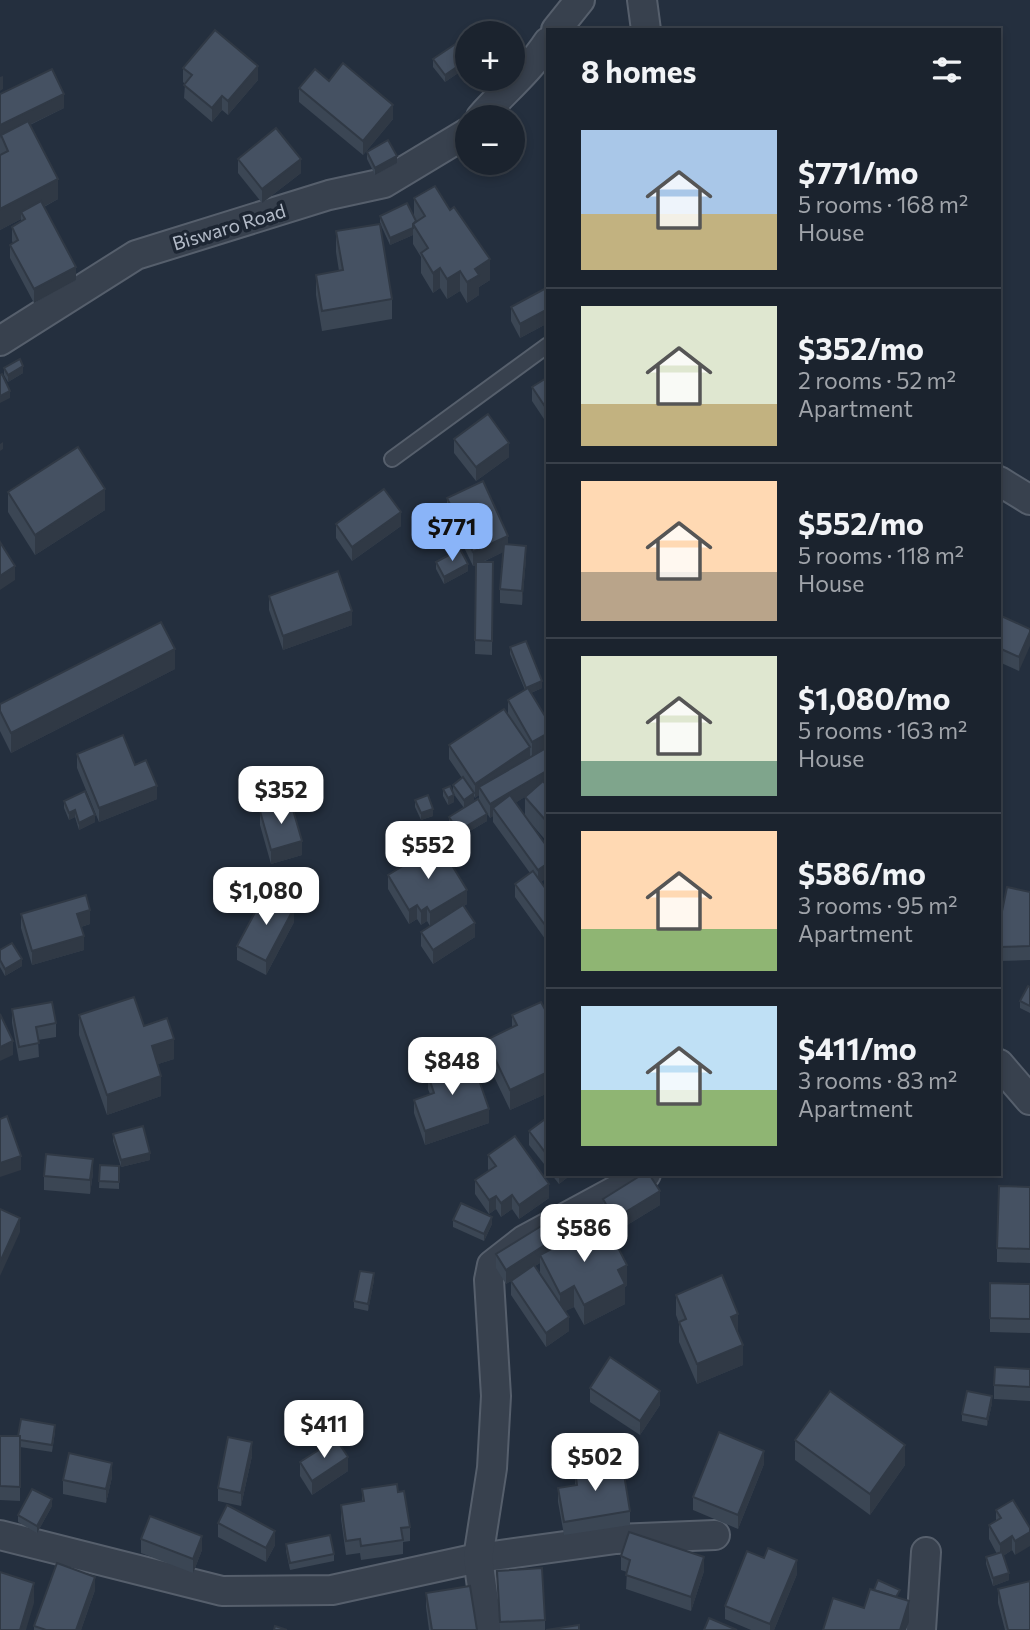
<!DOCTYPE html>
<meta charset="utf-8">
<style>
:root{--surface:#1b232e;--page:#282f3a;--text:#f1f3f6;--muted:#a0a4aa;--line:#39404a;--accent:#8ab4f8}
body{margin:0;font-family:Commissioner,sans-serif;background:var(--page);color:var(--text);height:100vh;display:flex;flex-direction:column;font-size:26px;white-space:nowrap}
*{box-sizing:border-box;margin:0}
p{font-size:23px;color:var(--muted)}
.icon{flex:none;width:38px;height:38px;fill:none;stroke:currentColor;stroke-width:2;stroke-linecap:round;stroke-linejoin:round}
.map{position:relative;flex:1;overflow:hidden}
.details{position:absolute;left:546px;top:28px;width:455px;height:1148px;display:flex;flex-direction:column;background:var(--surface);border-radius:0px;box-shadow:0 4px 10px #0003,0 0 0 2px var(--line)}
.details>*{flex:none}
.tools{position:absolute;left:455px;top:21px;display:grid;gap:14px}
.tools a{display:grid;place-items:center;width:70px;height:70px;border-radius:50%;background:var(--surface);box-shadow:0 4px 10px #0003,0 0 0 2px var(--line);font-size:35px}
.price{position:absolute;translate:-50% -60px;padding:0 16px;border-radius:14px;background:#fff;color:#222;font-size:23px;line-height:46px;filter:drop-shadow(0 2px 4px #0008)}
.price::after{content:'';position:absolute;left:50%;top:42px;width:21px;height:16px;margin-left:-10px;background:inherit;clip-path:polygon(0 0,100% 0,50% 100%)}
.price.on{background:var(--accent);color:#111}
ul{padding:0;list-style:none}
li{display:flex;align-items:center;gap:21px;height:175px;padding:0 35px}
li+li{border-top:2px solid var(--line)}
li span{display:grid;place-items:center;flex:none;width:196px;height:140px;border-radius:0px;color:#555}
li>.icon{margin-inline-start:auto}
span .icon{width:84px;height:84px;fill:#fffc;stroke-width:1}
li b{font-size:30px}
h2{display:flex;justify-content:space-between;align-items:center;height:84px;padding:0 35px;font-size:30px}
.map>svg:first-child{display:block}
</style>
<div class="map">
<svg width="1030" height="1630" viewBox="0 0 1030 1630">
<rect width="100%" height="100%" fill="#242f3e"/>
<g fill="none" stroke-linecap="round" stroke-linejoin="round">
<defs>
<polyline id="service" points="392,459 548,345"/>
<g id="minor">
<polyline points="642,0 646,30"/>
<polyline points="556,30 580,0"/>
<path d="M481,117C503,92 529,71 548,42"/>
<polyline points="0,341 136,255 329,195 384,183 467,133"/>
<polyline points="999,481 1030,500"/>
<polyline points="999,1064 1030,1100"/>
<polyline points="0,1535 222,1591 332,1590 478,1558 616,1539 715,1535"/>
<polyline points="488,1630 478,1558 492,1468 496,1396 489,1280 492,1265 524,1240 646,1174"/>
<polyline points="921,1630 926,1552"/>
</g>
</defs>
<use href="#service" stroke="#565f6c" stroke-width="18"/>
<use href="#minor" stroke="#565f6c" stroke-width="32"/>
<use href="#service" stroke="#38414e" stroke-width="14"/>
<use href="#minor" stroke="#38414e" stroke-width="28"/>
</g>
<g fill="#3b4654" fill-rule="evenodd">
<polygon points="467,51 467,67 445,82 433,67 433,59"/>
<polygon points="183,68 258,80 228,115 222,110 212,122 184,98 185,84 183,82"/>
<polygon points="329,81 393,119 363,155 299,102 299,88"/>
<polygon points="0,94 64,108 30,125 58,199 44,207 76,280 34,303 10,258 10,245 13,243 12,241 12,227 21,221 21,219 0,230"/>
<polygon points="367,152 397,163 375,175 367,159"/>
<polygon points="238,159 301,173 262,203 238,173"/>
<polygon points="414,198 490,280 479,287 479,295 467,303 460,291 447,299 440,288 433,293 421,273 421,257 413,244 413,235 390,245 380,223 380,216 414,217"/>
<polygon points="336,231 392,299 392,319 322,331 316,295 316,275 339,271 336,252"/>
<polygon points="548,287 548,323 520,338 511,321 511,307"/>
<polygon points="4,368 23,373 8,382 4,375"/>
<polygon points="548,377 548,425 532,401 532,387"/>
<polygon points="454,439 509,457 476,481 454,453"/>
<polygon points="8,492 105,510 35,555 8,512"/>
<polygon points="447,498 508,544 526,559 522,605 500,603 500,589 503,552 483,562 493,562 492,655 475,654 476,565 473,566 447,512"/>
<polygon points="336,524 401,526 352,561 336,538"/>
<polygon points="436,562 468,571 444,584 436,569"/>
<polygon points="269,596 352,625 283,650 269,610"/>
<polygon points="999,615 1030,629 1019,671 999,662"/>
<path d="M510,647L542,688L531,693L548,783L546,785L548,787V843L529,821L548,877L541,882L545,888V879L548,877V943L515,897V884L530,873L493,822V816L490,818L479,801V795L475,798L474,796V800L464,808L453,793L454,802L448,805L443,796V789L453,792V785L462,778L449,759V745L512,721L508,714V700L525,690L510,654ZM526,796L525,797V816L515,803Z"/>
<polygon points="175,669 11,753 0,731 0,704"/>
<polygon points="77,754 135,765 157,799 99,822 77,768"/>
<polygon points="415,800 433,816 421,820 415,807"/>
<polygon points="64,801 95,822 79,830 75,817 69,820 64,808"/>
<polygon points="260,811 302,855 271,864 260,825"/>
<polygon points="449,817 487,821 458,838 449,824"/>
<polygon points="388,875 467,904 464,906 475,937 433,964 421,946 421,932 430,926 427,921 421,925 417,919 409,924 388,889"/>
<polygon points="1030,892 1030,960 999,961 999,926"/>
<polygon points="21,914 90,924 81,927 84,950 32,965 21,928"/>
<polygon points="294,922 266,975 237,960 237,946"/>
<polygon points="0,950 22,966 5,976 0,967"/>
<polygon points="1030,987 1030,1013 1020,1008 1020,1001"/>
<polygon points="12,1009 56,1023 56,1037 38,1040 39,1057 19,1061 12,1023"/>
<polygon points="79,1015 144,1026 174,1059 158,1064 161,1096 107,1115 79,1035"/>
<polygon points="512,1015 548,1015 548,1093 510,1110 486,1060 486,1040 512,1028"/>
<polygon points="428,1075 489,1123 425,1145 414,1113 414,1100 430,1094 428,1089"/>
<polygon points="548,1117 548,1169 529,1145 529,1131"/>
<polygon points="113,1134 150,1160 121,1167 113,1141"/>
<polygon points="488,1155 549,1198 519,1219 512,1209 501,1217 496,1209 489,1214 475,1194 475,1180 489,1171 488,1169"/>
<polygon points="100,1165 119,1166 119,1189 99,1188"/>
<polygon points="93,1173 90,1194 44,1190 44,1176"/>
<polygon points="551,1174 572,1174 559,1184"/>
<polygon points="1030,1187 1030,1263 997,1262 997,1248"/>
<polygon points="603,1199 660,1205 614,1233 603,1213"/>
<polygon points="453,1220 492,1224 484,1241 453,1227"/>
<path d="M559,1232L592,1244L627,1285L625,1287V1304L584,1325L574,1307L565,1311L569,1331L546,1347L511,1295V1281L506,1284L496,1268V1254ZM540,1263V1273L535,1266Z"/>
<polygon points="374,1280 368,1311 354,1308 354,1301"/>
<polygon points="990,1283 1030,1284 1030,1333 990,1332"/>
<polygon points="676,1295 738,1334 743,1365 697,1384 679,1342 679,1323 676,1315"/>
<polygon points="1030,1369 1030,1401 994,1399 994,1385"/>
<polygon points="590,1388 660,1405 640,1435 590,1402"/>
<polygon points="992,1403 987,1426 962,1421 962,1414"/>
<polygon points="55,1432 52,1452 20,1447 20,1501 0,1500 0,1436 18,1436"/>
<polygon points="795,1440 905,1465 870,1515 795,1460"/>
<polygon points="252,1456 241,1506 218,1501 218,1488"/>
<polygon points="300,1462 348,1471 312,1495 300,1476"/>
<polygon points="764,1464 738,1529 693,1510 693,1497"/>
<polygon points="575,1470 630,1511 630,1525 564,1535 558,1502 558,1488 575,1485"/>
<polygon points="112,1477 106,1503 63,1494 63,1480"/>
<polygon points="362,1489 398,1492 410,1527 410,1541 403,1542 403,1554 361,1560 360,1553 346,1555 341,1519 341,1505 362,1501"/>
<polygon points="52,1506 37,1533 18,1522 18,1515"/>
<polygon points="996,1510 1030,1528 1015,1555 1012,1550 1003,1556 1009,1580 993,1586 986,1564 986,1557 997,1554 989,1539 989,1525 996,1521"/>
<polygon points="218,1523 275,1545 266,1562 218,1537"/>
<polygon points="141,1539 202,1550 193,1573 141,1553"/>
<polygon points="286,1544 334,1554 334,1561 290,1570 286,1551"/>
<polygon points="621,1556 704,1571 691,1611 626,1589 627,1572 621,1570"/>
<polygon points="497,1571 545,1620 545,1630 500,1630"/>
<polygon points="797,1574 774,1630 751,1630 725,1619 725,1606"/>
<polygon points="998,1589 1030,1630 1005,1630 998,1603"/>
<polygon points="95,1590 81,1630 34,1630 34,1626"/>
<polygon points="426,1593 477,1630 429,1630 426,1607"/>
</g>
<g fill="#303945">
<polygon points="467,60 467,67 445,82 445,75"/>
<polygon points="258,66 258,80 228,115 228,101"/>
<polygon points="3,76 3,89 0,91 0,77"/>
<polygon points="64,94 64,108 2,138 1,135 0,139 0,125"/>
<polygon points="222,96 222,110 212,122 212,108"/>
<polygon points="393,105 393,119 363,155 363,141"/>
<polygon points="397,156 397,163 375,175 375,168"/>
<polygon points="301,159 301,173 262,203 262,189"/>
<polygon points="58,179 58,199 24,217 21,212 21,219 0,230 0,209"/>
<polygon points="413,228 413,235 390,245 390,238"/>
<polygon points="490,259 490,280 479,287 479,295 467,303 467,282 475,269"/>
<polygon points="76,267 76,280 34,303 34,289"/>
<polygon points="440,268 440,288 433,293 433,273"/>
<polygon points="460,271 460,291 447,299 447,279"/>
<polygon points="548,309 548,323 520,338 520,324"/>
<polygon points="23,366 23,373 8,382 8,375"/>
<polygon points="10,391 10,398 0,403 0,396"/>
<polygon points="3,442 3,449 0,451 0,444"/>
<polygon points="509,443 509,457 476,481 476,467"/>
<polygon points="105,489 105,510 35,555 35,535"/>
<polygon points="401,512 401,526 352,561 352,547"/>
<polygon points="508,536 508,550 473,566 473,552"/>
<polygon points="526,546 526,559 522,605 522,591"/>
<polygon points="468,564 468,571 444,584 444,577"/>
<polygon points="15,566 15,580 0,590 0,576"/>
<polygon points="352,611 352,625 283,650 283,636"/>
<polygon points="1030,632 1030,646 1019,671 1019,657"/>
<polygon points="175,649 175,669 11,753 11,733"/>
<polygon points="542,681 542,688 526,695 526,688"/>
<polygon points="548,733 548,747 532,756 532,742"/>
<polygon points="530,747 530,761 479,787 479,795 475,798 475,784"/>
<polygon points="548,770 548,783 497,814 493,808 493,816 490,818 490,804"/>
<polygon points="157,786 157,799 99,822 99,808"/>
<polygon points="474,793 474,800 464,808 464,800"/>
<polygon points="454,795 454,802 448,805 448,798"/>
<polygon points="433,809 433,816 421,820 421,813"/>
<polygon points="75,810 75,817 69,820 69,813"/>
<polygon points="487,814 487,821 458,838 458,831"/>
<polygon points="95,815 95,822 79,830 79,823"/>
<polygon points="302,841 302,855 271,864 271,850"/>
<polygon points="548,863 548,877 538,884 538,870"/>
<polygon points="467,890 467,904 430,926 430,912"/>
<polygon points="417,905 417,919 409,924 409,910"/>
<polygon points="427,907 427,921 421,925 421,911"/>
<polygon points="294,908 294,922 266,975 266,961"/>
<polygon points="90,910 90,924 77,928 77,914"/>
<polygon points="475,923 475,937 433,964 433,950"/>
<polygon points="84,936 84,950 32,965 32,951"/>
<polygon points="22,959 22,966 5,976 5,969"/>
<polygon points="174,1039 174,1059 152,1066 152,1046"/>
<polygon points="13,1041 13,1055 0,1061 0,1047"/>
<polygon points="548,1072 548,1093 510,1110 510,1090"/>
<polygon points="161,1076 161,1096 107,1115 107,1095"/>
<polygon points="489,1109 489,1123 425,1145 425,1131"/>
<polygon points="150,1153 150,1160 121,1167 121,1160"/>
<polygon points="21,1156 21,1170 0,1177 0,1163"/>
<polygon points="93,1159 93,1173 90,1194 90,1180"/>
<polygon points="559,1174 572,1174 559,1184"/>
<polygon points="549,1184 549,1198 519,1219 519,1205"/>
<polygon points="660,1191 660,1205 614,1233 614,1219"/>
<polygon points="512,1195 512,1209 501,1217 501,1203"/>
<polygon points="496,1196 496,1209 489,1214 489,1200"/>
<polygon points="492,1217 492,1224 484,1241 484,1234"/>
<polygon points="20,1218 20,1232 0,1276 0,1262"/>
<polygon points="551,1241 551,1255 540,1255 540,1263 506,1284 506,1270"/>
<polygon points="627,1265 627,1285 625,1287 625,1304 584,1325 584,1305 618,1270"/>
<polygon points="374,1273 374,1280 368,1311 368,1304"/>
<polygon points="574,1286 574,1307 560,1314 560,1294"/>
<polygon points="738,1314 738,1334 731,1317"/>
<polygon points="569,1317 569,1331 546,1347 546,1333"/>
<polygon points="743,1345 743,1365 697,1384 697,1364"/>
<polygon points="660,1391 660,1405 640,1435 640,1421"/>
<polygon points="992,1396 992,1403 987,1426 987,1419"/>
<polygon points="252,1442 252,1456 241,1506 241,1493"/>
<polygon points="905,1445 905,1465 870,1515 870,1494"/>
<polygon points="764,1451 764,1464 738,1529 738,1515"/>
<polygon points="348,1457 348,1471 312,1495 312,1481"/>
<polygon points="112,1463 112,1477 106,1503 106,1489"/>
<polygon points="52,1499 52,1506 37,1533 37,1526"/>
<polygon points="275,1531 275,1545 266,1562 266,1548"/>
<polygon points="1030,1532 1030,1546 1015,1555 1015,1541"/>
<polygon points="202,1536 202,1550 193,1573 193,1559"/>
<polygon points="1012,1536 1012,1550 1000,1558 1000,1544"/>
<polygon points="704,1557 704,1571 691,1611 691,1597"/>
<polygon points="797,1560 797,1574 774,1630 770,1630 770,1624"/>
<polygon points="1009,1573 1009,1580 993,1586 993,1578"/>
<polygon points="95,1577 95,1590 81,1630 76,1630"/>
<polygon points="34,1583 34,1603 26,1630 20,1630"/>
<polygon points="909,1601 909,1622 906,1630 900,1630"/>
</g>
<g fill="#455162" stroke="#303945" stroke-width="2">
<polygon points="215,30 258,66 228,101 222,96 212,108 184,85 192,75 183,68"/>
<polygon points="460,41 467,51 467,60 445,75 433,59"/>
<polygon points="343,63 393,105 363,141 299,88 315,69 329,81"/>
<polygon points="52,69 64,94 0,125 0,94"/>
<polygon points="28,121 58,179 0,209 0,155 8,151 1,135"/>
<polygon points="276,128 301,159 262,189 238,159"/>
<polygon points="388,140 397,156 375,168 367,152"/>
<polygon points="435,186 450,210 454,207 490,259 475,269 479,275 467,282 460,271 447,279 440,268 433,273 421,253 428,248 413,224 425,216 414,198"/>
<polygon points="41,201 76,267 34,289 10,245 18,240 12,227 25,219 21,212"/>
<polygon points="407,203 416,221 413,224 413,228 390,238 380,216"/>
<polygon points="380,224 392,299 322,311 316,275 343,270 336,231"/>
<polygon points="548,287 548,309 520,324 511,307"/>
<polygon points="20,359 23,366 8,375 4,368"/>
<polygon points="2,374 10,391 0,396 0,375"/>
<polygon points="548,377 548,411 532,387"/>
<polygon points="488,414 509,443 476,467 454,439"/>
<polygon points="78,447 105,489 35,535 8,492"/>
<polygon points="483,481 508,536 473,552 447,498"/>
<polygon points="384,489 401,512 352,547 336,524"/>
<polygon points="0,542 15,566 0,576"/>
<polygon points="504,544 526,546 522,591 500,589"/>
<polygon points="460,549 468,564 444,577 436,562"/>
<polygon points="476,562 493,562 492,641 475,640"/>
<polygon points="338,571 352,611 283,636 269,596"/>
<polygon points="999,615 1030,629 1030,632 1019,657 999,648"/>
<polygon points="161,622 175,649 11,733 0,711 0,704"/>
<polygon points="526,641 542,681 526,688 510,647"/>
<polygon points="528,688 548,721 548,733 532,742 508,700"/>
<polygon points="504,709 530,747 475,784 449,745"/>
<polygon points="123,735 135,765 146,760 157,786 99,808 77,754"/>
<polygon points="548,747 548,770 490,804 479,787"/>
<polygon points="463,777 474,793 464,800 453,785"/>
<polygon points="543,781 548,787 548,823 525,797"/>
<polygon points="450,786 454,795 448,798 443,789"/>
<polygon points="85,791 95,815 79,823 75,810 69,813 64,801"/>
<polygon points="428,795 433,809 421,813 415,800"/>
<polygon points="510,795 548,848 548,863 538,870 493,808"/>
<polygon points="478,799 487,814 458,831 449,817"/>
<polygon points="291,803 302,841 271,850 260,811"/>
<polygon points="439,844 467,890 430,912 427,907 421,911 417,905 409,910 388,875"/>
<polygon points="533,871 548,892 548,929 515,884"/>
<polygon points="1007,887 1030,892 1030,946 999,947 999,926"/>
<polygon points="266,892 294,908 266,961 237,946"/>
<polygon points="86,895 90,910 77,914 84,936 32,951 21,914"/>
<polygon points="463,905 475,923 433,950 421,932"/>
<polygon points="12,943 22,959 5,969 0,960 0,950"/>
<polygon points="1028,986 1030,987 1030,1006 1020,1001"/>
<polygon points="134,997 144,1026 167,1018 174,1039 152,1046 161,1076 107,1095 79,1015"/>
<polygon points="52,1002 56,1023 36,1027 39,1043 19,1047 12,1009"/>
<polygon points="541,1002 548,1015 548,1072 510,1090 486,1040 517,1025 512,1015"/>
<polygon points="0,1014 13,1041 0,1047"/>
<polygon points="472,1060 489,1109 425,1131 414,1100 434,1093 428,1075"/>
<polygon points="7,1116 21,1156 0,1163 0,1119"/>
<polygon points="548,1117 548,1156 529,1131"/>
<polygon points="143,1126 150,1153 121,1160 113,1134"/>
<polygon points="515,1136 549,1184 519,1205 512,1195 501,1203 496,1196 489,1200 475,1180 496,1166 488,1155"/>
<polygon points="46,1154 93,1159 90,1180 44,1176"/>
<polygon points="100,1165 119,1166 119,1182 99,1181"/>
<polygon points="643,1174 649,1174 660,1191 614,1219 603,1199"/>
<polygon points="999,1186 1030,1187 1030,1249 997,1248"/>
<polygon points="461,1203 492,1217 484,1234 453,1220"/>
<polygon points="0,1209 20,1218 0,1262"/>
<polygon points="551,1220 559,1232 551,1236 551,1241 506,1270 496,1254"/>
<polygon points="580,1222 592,1244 611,1234 627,1265 618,1270 625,1284 584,1305 574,1286 560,1294 540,1255 557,1246 551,1236"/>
<polygon points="534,1265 569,1317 546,1333 511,1281"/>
<polygon points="360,1271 374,1273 368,1304 354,1301"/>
<polygon points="722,1275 738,1314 731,1317 743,1345 697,1364 679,1322 686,1319 676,1295"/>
<polygon points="990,1283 1030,1284 1030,1319 990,1318"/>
<polygon points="610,1357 660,1391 640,1421 590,1388"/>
<polygon points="995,1367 1030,1369 1030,1387 994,1385"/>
<polygon points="830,1391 905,1445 870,1494 795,1440"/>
<polygon points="967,1391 992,1396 987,1419 962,1414"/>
<polygon points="21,1419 55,1425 52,1445 20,1440 20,1436 18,1436"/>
<polygon points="719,1432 764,1451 738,1515 693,1497"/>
<polygon points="0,1436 20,1436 20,1487 0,1486"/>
<polygon points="228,1437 252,1442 241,1493 218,1488"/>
<polygon points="336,1439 348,1457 312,1481 300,1462"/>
<polygon points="69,1453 112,1463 106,1489 63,1480"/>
<polygon points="622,1462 630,1511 564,1522 558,1488 577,1485 575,1470"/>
<polygon points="397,1484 398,1492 404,1491 410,1527 401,1528 403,1540 361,1546 360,1539 346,1541 341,1505 364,1501 362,1489"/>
<polygon points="32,1489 52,1499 37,1526 18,1515"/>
<polygon points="1013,1500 1030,1528 1030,1532 1015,1541 1012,1536 1000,1544 989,1525 1001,1518 996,1510"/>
<polygon points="227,1505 275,1531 266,1548 218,1523"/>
<polygon points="150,1516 202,1536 193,1559 141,1539"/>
<polygon points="629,1532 704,1557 691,1597 626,1575 630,1560 621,1556"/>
<polygon points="330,1535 334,1554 290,1563 286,1544"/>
<polygon points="768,1548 797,1560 770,1624 725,1606 747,1551 764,1558"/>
<polygon points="1002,1552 1009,1573 993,1578 986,1557"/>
<polygon points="57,1563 95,1577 76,1630 46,1630 34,1626"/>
<polygon points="542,1568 545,1620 500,1622 497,1571"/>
<polygon points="0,1572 34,1583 20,1630 0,1630"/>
<polygon points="878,1580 900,1590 896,1597 874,1590"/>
<polygon points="1030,1581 1030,1630 1008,1630 998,1589"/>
<polygon points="470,1586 477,1630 432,1630 426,1593"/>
<polygon points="870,1589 909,1601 900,1630 823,1630 833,1598 864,1608"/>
<polygon points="709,1618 737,1630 704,1630"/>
<polygon points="579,1625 579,1630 546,1630"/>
<polygon points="275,1626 287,1630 274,1630"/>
</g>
<g text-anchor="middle" stroke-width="7" stroke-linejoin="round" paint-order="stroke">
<g font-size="19" fill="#b4bcc9" stroke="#1d2633">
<text transform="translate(229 227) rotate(-17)" y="7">Biswaro Road</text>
</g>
</g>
</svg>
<div class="tools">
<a>+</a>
<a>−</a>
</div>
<b class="price on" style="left:452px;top:563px">$771</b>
<b class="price" style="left:281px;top:826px">$352</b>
<b class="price" style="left:428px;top:881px">$552</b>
<b class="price" style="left:266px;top:927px">$1,080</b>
<b class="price" style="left:452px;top:1097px">$848</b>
<b class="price" style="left:584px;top:1264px">$586</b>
<b class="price" style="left:324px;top:1460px">$411</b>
<b class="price" style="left:595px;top:1493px">$502</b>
<section class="details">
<h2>8 homes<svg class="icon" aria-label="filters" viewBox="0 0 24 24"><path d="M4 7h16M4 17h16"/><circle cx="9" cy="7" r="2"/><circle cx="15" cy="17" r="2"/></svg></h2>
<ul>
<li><span style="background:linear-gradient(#a9c7e8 60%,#c2b280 0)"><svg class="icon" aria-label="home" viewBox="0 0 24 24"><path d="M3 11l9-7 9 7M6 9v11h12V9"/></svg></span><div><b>$771/mo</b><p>5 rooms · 168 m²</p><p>House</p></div></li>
<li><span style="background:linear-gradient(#dfe7d0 70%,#c2b280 0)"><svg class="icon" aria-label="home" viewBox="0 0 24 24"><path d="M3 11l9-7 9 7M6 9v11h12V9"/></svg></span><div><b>$352/mo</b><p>2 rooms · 52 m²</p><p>Apartment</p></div></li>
<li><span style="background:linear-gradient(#ffd9b3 65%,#b9a48a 0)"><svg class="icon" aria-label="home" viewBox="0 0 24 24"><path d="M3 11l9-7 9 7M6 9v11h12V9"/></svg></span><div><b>$552/mo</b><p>5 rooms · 118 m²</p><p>House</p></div></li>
<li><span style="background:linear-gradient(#dfe7d0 75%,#7fa58c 0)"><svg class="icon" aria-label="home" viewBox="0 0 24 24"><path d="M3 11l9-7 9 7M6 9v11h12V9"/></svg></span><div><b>$1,080/mo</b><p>5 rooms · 163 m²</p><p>House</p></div></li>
<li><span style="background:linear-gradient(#ffd9b3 70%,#8fb573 0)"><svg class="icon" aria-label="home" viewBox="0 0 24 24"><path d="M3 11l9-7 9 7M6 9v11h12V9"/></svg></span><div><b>$586/mo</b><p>3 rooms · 95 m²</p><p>Apartment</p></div></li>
<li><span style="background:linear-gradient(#bfe0f5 60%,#8fb573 0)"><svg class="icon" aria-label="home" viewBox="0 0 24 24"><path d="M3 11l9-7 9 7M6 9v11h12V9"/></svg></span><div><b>$411/mo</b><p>3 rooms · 83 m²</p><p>Apartment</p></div></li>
</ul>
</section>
</div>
